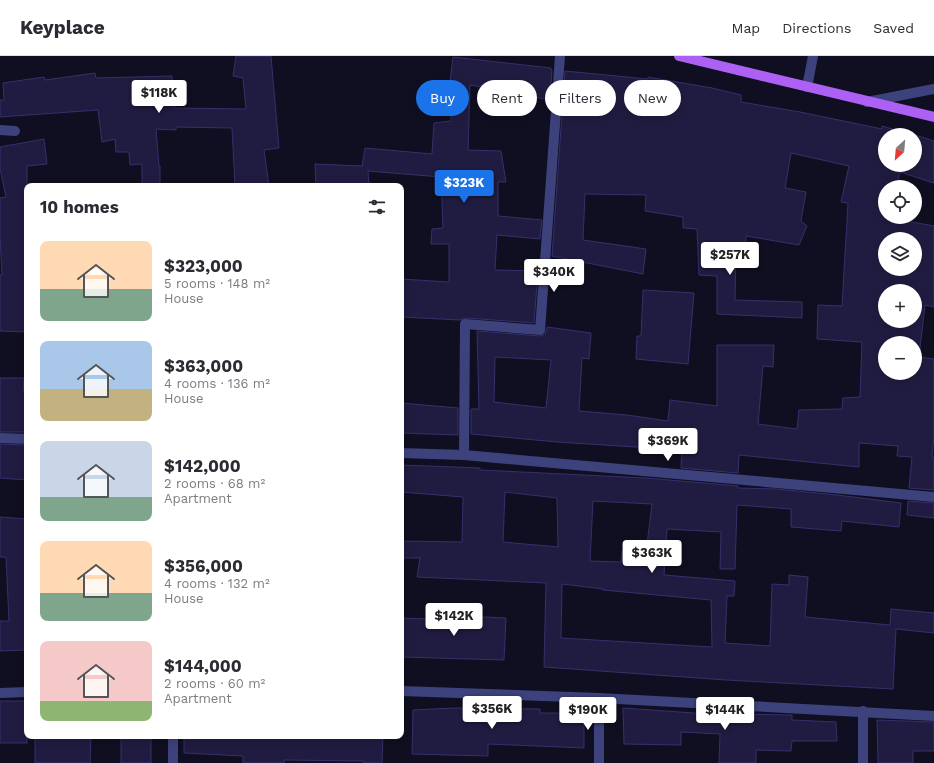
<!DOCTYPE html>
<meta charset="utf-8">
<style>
:root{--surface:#fff;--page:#f7f7f7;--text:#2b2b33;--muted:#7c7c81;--line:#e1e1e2;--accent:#1a73e8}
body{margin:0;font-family:"Work Sans",sans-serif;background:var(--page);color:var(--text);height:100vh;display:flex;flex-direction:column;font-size:15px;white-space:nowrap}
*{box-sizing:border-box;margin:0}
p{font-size:13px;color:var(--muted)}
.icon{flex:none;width:22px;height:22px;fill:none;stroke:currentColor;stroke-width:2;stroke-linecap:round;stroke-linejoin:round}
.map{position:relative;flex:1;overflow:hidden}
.drawer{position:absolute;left:24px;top:127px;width:380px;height:556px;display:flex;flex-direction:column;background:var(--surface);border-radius:8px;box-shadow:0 2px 10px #0003}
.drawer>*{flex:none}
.banner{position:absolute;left:416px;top:24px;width:380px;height:36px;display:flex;gap:8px}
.needle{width:26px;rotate:206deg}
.controls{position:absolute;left:878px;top:72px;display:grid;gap:8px}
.controls a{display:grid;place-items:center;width:44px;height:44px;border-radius:50%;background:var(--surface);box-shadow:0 2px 10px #0003;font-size:20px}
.price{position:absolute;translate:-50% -34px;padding:0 9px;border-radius:4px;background:#fff;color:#222;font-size:13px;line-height:26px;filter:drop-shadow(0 1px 2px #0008)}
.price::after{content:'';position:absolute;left:50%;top:24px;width:12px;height:9px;margin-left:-6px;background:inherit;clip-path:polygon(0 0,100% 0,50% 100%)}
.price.on{background:var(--accent);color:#fff}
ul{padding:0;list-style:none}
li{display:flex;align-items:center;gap:12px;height:100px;padding:0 16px}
li span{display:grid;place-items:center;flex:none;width:112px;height:80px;border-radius:8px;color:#555}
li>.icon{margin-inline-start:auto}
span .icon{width:48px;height:48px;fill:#fffc;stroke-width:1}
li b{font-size:17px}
h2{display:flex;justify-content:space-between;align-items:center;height:48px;padding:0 16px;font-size:17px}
.pill{padding:0 14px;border-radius:18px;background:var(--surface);box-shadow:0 2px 10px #0003;font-size:14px;line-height:36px}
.pill.on{background:var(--accent);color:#fff}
header{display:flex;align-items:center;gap:24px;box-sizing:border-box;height:56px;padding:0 20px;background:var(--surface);border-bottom:1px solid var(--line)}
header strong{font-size:19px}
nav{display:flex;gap:22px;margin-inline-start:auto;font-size:14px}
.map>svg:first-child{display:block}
</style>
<header>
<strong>Keyplace</strong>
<nav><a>Map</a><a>Directions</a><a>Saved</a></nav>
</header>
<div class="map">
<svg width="934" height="707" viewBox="0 0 934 707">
<rect width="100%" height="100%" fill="#100f21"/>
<g fill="#201c41" stroke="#35306b" fill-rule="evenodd">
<polygon points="236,0 271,0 279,92 264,94 269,130 235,130 232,72 176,71 176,74 156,73 159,110 160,110 160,130 142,130 142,108 130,109 129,96 116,96 115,83 102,86 98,54 0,61 0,44 4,44 3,27 44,21 45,24 95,17 96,22 172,20 174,52 246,53 243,22 233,20"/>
<polygon points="453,1 551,12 551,14 552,14 550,44 470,29 468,94 501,95 506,126 498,126 498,160 542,164 540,183 497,179 495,214 538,215 534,267 466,262 460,264 401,261 401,223 449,226 449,188 431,188 432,173 443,172 441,121 368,115 369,130 316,130 315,108 362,110 365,92 432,98 434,67 451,65 450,26"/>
<path d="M565,15L648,23V21L712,32L741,39V46L800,56L882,73V70L913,79H885V109H915V79L934,85V127L900,116L897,129L891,127V131H885V161L934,170V251L925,249L919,301L934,303V380L932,401L934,402V434L909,432L912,401L897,400L898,390L859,387V411L739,399L738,417L681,412L682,394L557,386L471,378V353H479L477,275L540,280L545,278L547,271L591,277L589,303L582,302L579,355L627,359L668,365L670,344L717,350V289H774L773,311L763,310L758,368L797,373L799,354L842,353L843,342L860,341L862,286L817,283L818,249L842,250L848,147L841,146L849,110L791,97L785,132L806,136L801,165L807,170L799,189L746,180L745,194L736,193L735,244L802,246V262L717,258V220L699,219L697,173L683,172V161L645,155L646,139L585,138L583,184L646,193L643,218L552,200ZM885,183H915V213H885ZM885,235H915V265H885ZM885,287H915V317H885ZM495,301L551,304L546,352L494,346Z"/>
<polygon points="44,83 47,108 27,110 27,276 0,275 0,219 2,219 0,180 0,142 6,141 0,112 0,91"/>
<polygon points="643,234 694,237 688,308 636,303 637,280 641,280"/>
<polygon points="0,322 24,322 23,336 27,336 27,376 0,376"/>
<polygon points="401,347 458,352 458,379 401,377"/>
<polygon points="0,388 27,389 27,424 0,422"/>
<path d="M401,409L480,412V414L646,422L738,430V432L776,433L837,439L901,447L899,471L842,465L841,475L791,471V453L737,449L735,513H720L721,476L667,473L664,519L735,525L734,540H727L725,587L770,590L772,528L789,529V519L808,521L805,561L890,569L891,553L934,557V577L896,573L893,633L726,624L544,611L546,527L417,521L420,502H401V485L462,486L463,441L401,436ZM505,436L557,442L558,491L503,486ZM593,445L652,448L646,497L622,495L621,506L590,505ZM562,528L603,533V534L711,544L712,591L561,582Z"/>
<polygon points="908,445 934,447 934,462 907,459"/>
<polygon points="0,461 27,463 27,594 0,595 0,565 9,565 6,501 0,501"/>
<polygon points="430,556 464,557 464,560 506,562 504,604 401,601 401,562 430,563"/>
<rect x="0" y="645" width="27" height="42"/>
<polygon points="455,652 540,653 540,657 584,657 584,692 488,688 488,700 412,698 413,654"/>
<polygon points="623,652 736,660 736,658 792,659 792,664 836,666 837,685 792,685 791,695 756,694 756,707 719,707 720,678 681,676 681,689 624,688"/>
<polygon points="877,664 934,666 934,695 913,695 913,707 878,707"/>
<polygon points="35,680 91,680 90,707 35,707"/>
<rect x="121" y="680" width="30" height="27"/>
<polygon points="184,680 383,680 382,707 364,707 364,705 284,704 284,707 243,707 243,700 184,697"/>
</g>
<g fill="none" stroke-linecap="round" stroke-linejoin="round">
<g stroke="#3d427d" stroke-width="10">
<polyline points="807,31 813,0"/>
<polyline points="867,46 934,33"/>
<polyline points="0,74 15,75"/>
<polyline points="0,382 27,383"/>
<polyline points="401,397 464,399 934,441"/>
<polyline points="464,399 465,268 540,274 560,0"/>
<polyline points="401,635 599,642 934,660"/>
<polyline points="0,637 27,636"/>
<polyline points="599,642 599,707"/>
<polyline points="173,680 173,707"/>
<polyline points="863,707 863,655"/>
</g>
<polyline stroke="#ad61f4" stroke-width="10" points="679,0 934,61"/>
</g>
</svg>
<div class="controls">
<a><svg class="needle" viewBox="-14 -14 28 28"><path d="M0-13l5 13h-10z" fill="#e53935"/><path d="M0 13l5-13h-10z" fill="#7c7c81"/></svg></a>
<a><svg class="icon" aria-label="locate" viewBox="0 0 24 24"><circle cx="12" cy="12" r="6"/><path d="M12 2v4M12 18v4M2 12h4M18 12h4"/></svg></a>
<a><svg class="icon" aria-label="layers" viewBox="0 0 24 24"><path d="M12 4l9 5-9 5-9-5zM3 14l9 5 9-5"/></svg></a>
<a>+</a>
<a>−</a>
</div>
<b class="price" style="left:159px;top:58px">$118K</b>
<b class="price on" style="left:464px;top:148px">$323K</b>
<b class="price" style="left:730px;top:220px">$257K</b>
<b class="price" style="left:554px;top:237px">$340K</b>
<b class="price" style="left:668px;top:406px">$369K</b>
<b class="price" style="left:652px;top:518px">$363K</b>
<b class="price" style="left:454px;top:581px">$142K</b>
<b class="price" style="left:492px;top:674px">$356K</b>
<b class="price" style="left:588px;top:675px">$190K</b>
<b class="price" style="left:725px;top:675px">$144K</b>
<div class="banner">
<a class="pill on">Buy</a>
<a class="pill">Rent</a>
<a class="pill">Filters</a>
<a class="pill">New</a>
</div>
<section class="drawer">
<h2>10 homes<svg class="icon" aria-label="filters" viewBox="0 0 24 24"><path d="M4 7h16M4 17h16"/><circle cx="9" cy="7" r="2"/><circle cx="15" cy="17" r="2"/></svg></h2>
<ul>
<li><span style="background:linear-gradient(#ffd9b3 60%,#7fa58c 0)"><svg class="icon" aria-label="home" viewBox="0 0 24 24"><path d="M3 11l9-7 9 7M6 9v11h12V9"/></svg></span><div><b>$323,000</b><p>5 rooms · 148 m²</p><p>House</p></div></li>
<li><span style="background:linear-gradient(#a9c7e8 60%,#c2b280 0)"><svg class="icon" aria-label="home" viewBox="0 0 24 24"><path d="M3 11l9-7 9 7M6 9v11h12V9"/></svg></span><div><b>$363,000</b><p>4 rooms · 136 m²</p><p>House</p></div></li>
<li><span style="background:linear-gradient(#c9d6e8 70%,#7fa58c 0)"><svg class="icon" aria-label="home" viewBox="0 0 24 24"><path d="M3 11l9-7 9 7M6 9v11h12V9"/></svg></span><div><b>$142,000</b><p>2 rooms · 68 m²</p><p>Apartment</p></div></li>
<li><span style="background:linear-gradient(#ffd9b3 65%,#7fa58c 0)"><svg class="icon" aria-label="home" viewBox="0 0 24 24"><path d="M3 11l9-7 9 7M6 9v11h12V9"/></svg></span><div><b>$356,000</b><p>4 rooms · 132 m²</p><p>House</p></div></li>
<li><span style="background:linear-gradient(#f6c9c9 75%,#8fb573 0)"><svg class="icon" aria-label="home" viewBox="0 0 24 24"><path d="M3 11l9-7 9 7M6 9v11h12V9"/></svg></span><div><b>$144,000</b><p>2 rooms · 60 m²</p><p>Apartment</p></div></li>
</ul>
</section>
</div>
